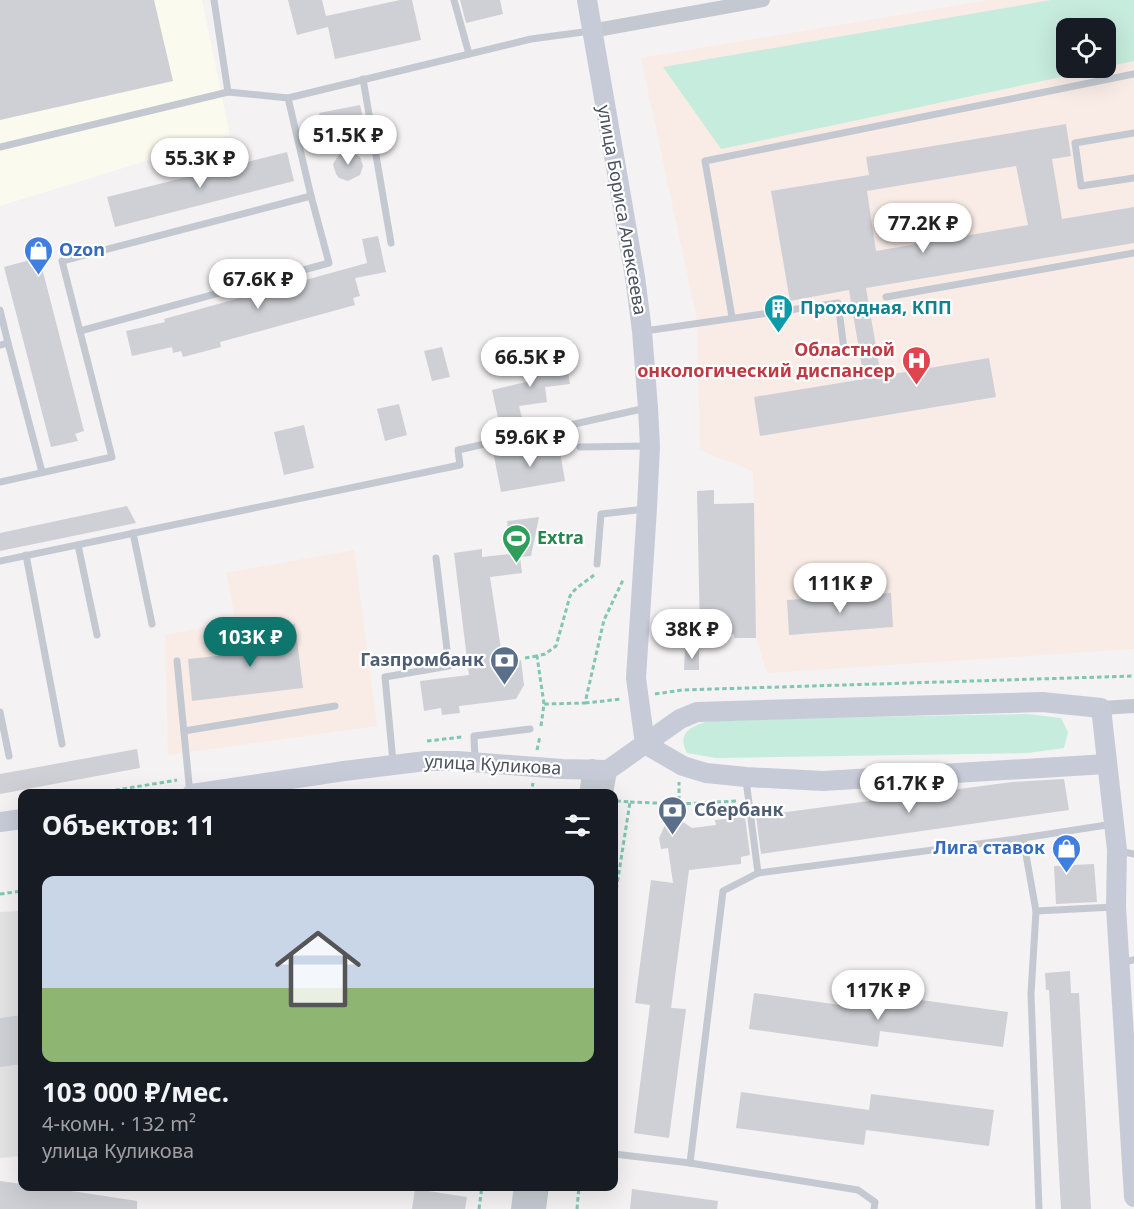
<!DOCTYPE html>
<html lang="ru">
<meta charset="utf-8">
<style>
:root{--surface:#171b24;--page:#242831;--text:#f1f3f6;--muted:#9ea1a6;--accent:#0f766e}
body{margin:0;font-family:"Noto Sans",sans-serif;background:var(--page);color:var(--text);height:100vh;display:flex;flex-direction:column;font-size:22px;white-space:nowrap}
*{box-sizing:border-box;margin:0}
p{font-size:20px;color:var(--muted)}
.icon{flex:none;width:33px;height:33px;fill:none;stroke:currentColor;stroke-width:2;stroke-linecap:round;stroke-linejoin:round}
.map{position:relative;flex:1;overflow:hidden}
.side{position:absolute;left:18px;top:789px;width:600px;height:402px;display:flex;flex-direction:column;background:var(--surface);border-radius:12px;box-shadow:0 6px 24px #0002}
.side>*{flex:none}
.controls{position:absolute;left:1056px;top:18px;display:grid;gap:12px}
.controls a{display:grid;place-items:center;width:60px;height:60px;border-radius:12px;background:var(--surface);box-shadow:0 6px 24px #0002;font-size:30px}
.price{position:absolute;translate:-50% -51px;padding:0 14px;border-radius:21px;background:#fff;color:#222;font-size:20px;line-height:39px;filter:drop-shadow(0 2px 3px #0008)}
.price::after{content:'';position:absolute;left:50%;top:36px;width:18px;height:14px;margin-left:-9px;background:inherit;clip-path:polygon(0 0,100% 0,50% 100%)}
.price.on{background:var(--accent);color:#fff}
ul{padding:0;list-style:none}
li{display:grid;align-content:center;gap:12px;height:318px;padding:0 24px}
li span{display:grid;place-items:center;height:186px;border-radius:12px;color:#555}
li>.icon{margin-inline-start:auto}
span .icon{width:108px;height:108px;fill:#fffc;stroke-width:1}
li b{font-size:26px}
h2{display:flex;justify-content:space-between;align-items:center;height:72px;padding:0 24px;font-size:26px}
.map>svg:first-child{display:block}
</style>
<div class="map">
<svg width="1134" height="1209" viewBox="0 0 1134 1209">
<rect width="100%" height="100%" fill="#f4f2f2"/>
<polygon fill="#fbfaee" points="0,0 202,0 230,135 0,206"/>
<polygon fill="#e4e3e3" points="18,911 22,942 22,1156 0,1158 0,912"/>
<g fill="#f9ece6" fill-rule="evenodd">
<path d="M990,0H1134V649L767,673L756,638L753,471L700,450L697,320L641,58ZM1066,28H1106V68H1066Z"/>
<polygon points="354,550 377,726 168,755 165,635 236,622 226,573"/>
</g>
<g fill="#c6ecdd">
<polygon points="1051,0 1134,0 1134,61 1106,67 1106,28 1066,28 1066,68 1104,68 721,149 663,67"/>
<path d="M1027,714L1061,718L1068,732L1064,748L1028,753L716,758L687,753C675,731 695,725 712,720Z"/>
</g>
<g fill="#cfd0d5" fill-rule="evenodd">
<polygon points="0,0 154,0 173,81 0,120"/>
<polygon points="288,0 322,0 326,16 400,0 412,0 421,40 335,59 328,27 297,35"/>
<polygon points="460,0 500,0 503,14 466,23"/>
<polygon points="360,105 365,126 324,134 319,113"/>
<path d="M1066,124L1071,156L1052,159L1062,219L1134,207V243L866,288L881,376L989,358L996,397L760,436L754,397L864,379L849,290L790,301L771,191L869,175L866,157ZM1016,166L1028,225L876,251L867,191Z"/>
<polygon points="347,149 360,157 363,166 360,175 348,181 339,178 336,174 333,164 338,156"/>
<polygon points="287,152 294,181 115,227 107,197"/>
<polygon points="378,236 386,272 355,278 360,296 353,298 355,305 220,342 221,347 183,357 181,351 173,353 172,347 132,356 126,331 165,322 164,319 367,263 362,239"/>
<polygon points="30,260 33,266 41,264 84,431 75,434 78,441 51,447 4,267"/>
<polygon points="442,347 450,377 432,381 424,351"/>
<polygon points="565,355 570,384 545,387 547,402 519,406 523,422 500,427 492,390 530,381 527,360"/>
<polygon points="399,404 407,435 385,441 377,409"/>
<polygon points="304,425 314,468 284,475 274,432"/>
<polygon points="559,445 565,481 501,492 494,456"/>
<polygon points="714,490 714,504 754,503 756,638 734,638 734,634 700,634 697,491"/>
<polygon points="127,506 136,523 0,551 0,533"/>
<polygon points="539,517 531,556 520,557 522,573 490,577 503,662 521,660 524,685 516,699 459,706 460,713 442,715 441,708 424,711 420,681 469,675 454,553 482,549 482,557 511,554 507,521"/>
<polygon points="891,593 893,627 789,635 787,600"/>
<polygon points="295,624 303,688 192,701 188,659 264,651 261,627"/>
<polygon points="685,650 699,650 699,670 684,670"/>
<polygon points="137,749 140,768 0,794 0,774"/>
<polygon points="1064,779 1069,810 761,854 756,816 1012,782"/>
<polygon points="745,817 750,855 741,857 741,864 689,870 671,1008 686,1009 669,1138 634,1133 650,1005 635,1003 651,880 673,883 668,848 661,849 659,838 666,823 671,820 683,822 692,828 716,825 715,820"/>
<polygon points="1094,864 1097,902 1056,904 1054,866"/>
<polygon points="1070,971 1071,993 1079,993 1091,1209 1061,1209 1049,990 1046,990 1045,973"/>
<polygon points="754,993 883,1011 885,995 1008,1012 1003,1047 880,1031 878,1047 749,1029"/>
<polygon points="22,1015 22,1064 0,1067 0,1018"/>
<polygon points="741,1092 869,1110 871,1094 994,1110 989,1146 866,1130 864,1145 736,1128"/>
<polygon points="0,1181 22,1184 22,1186 39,1186 137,1201 137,1209 0,1209"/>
<polygon points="415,1189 467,1197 465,1209 412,1209"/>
<polygon points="632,1189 718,1201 717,1209 630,1209"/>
</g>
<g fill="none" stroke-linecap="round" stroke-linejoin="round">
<g stroke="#81c6b4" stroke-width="3" stroke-dasharray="4.5 3" stroke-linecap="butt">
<polyline points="525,658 537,656"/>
<polyline points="655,694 682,690 1134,676"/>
<polyline points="585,703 622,699"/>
<path d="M544,704L537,656L545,654L556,646L570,596C575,587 586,582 594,575"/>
<polyline points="541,726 544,704 585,703 604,620 623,580"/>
<polyline points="427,741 462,737"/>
<polyline points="537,750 540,736"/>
<polyline points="93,794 177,780"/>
<polyline points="531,794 533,783"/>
<polyline points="630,802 679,804 679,782"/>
<polyline points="679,804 737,801"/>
<polyline points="0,894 22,891"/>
<polyline points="614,904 630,802 618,801"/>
<polyline points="479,1209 482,1186"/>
<polyline points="577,1209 579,1186"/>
</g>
<g stroke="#c4c9d1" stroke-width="7">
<polyline points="214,0 228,92"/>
<polyline points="454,0 469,54"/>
<polyline points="363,79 391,243"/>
<polyline points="1134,133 1075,143 1081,186 1134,178"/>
<polyline points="0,147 228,92 288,98"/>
<polyline points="886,297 1134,253"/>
<polyline points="0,310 8,343"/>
<polyline points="732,317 705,161 1134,74"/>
<polyline points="80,331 329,263 311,196"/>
<polyline points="645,331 838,303 844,349"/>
<polyline points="0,345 8,343 42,472"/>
<polyline points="580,447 647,446"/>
<polyline points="0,482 112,457 62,261 311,196 288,98 531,39 591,31"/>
<polyline points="133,533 152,624"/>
<polyline points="78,545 97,635"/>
<polyline points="26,555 62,744"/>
<polyline points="0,561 460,465 458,450 646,408"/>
<polyline points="597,564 601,514 645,509"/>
<polyline points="177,661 190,794"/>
<polyline points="0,712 9,756"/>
<polyline points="184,731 335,706"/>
<polyline points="475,760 474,736 530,729"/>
<polyline points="393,762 385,677 449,666 436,558"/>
<polyline points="746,780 758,873"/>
<polyline points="1023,838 1113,824"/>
<polyline points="1119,851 1134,854"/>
<polyline points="1036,911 1114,907"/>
<polyline points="1122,962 1134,960"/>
<polyline points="614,1154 690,1163 858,1190 875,1202 874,1209"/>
<polyline points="690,1163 723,891 758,873 1023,838 1036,911 1031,994 1039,1209"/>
</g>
<g stroke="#c4c9d1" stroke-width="14">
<polyline points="591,31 763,0"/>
<polyline points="1101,708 1134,706"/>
</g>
<g stroke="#c4c9d1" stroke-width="18">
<polyline points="588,794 592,768"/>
<polyline points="604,794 608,770"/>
<polyline points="520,1209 523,1186"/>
<polyline points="537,1209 540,1186"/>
</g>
<g stroke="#c7cbd8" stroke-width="20">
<polyline points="587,0 635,277 642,331 648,408 650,446 647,508 636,678 645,744"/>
<polyline points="645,744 683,766 706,773 746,777 823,781 1107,764"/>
<polyline points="192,794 344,771 426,761 457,761 562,769 608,770 680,719 697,712 1042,702 1101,708 1117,850 1116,907 1134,1197"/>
<polyline points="0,822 22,819"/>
</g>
</g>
<defs>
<symbol id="shop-pin" viewBox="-11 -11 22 30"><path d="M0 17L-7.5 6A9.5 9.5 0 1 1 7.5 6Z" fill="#3f7fe0" stroke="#fff"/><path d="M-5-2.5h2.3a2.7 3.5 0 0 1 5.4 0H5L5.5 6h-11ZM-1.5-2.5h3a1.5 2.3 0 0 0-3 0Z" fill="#fff"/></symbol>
<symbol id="building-pin" viewBox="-11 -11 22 30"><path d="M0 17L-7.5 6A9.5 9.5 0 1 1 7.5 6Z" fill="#0f9aa8" stroke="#fff"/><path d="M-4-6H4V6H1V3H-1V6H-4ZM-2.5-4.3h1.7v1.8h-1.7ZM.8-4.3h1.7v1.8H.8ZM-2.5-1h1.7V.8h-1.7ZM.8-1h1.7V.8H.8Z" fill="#fff"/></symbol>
<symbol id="hospital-pin" viewBox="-11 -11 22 30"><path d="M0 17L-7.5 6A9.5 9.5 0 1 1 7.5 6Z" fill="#e0444e" stroke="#fff"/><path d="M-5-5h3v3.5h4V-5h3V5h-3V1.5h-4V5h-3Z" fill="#fff"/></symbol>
<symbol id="stadium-pin" viewBox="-11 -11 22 30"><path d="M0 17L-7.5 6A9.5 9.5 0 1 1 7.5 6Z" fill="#2e9e5b" stroke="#fff"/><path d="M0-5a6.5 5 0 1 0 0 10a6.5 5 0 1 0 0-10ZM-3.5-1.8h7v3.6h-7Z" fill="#fff"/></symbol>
<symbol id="bank-pin" viewBox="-11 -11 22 30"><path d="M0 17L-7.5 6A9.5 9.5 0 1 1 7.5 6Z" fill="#5c6f8a" stroke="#fff"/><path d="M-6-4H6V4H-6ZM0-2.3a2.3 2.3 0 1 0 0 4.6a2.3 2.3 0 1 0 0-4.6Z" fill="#fff"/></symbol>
</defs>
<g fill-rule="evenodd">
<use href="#shop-pin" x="22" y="234" width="33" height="45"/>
<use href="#building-pin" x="762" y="292" width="33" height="45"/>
<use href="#hospital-pin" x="900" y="344" width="33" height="45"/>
<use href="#stadium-pin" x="500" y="522" width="33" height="45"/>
<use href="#bank-pin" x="488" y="644" width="33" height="45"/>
<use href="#bank-pin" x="656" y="794" width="33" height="45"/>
<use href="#shop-pin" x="1050" y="832" width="33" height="45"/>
</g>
<g text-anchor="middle" stroke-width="4.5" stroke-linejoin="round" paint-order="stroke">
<g font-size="18" fill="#4b515d" stroke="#fff">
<text transform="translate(622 210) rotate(80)" y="6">улица Бориса Алексеева</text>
<text transform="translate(493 765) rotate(3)" y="6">улица Куликова</text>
</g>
<g font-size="18" font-weight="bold" fill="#366cbe" stroke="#fff" text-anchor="start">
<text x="59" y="256">Ozon</text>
<text x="1045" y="854" text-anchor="end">Лига ставок</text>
</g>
<g font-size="18" font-weight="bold" fill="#0d838f" stroke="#fff" text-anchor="start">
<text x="800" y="314">Проходная, КПП</text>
</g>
<g font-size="18" font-weight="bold" fill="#be3a42" stroke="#fff" text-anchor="end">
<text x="895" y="356">Областной<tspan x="895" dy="21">онкологический диспансер</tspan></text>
</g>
<g font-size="18" font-weight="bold" fill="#27864d" stroke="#fff" text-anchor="start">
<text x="537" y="544">Extra</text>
</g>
<g font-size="18" font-weight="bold" fill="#4e5e75" stroke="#fff" text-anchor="end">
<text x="484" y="666">Газпромбанк</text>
<text x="694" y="816" text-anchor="start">Сбербанк</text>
</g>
</g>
</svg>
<div class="controls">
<a><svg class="icon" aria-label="locate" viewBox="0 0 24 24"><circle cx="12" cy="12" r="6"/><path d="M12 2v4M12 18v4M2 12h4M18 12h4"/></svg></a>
</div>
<b class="price" style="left:348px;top:166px">51.5K ₽</b>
<b class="price" style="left:200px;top:189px">55.3K ₽</b>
<b class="price" style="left:923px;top:254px">77.2K ₽</b>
<b class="price" style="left:258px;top:310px">67.6K ₽</b>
<b class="price" style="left:530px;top:388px">66.5K ₽</b>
<b class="price" style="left:530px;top:468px">59.6K ₽</b>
<b class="price" style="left:840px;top:614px">111K ₽</b>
<b class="price" style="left:692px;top:660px">38K ₽</b>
<b class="price on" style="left:250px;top:668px">103K ₽</b>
<b class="price" style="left:909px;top:814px">61.7K ₽</b>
<b class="price" style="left:878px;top:1021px">117K ₽</b>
<section class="side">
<h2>Объектов: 11<svg class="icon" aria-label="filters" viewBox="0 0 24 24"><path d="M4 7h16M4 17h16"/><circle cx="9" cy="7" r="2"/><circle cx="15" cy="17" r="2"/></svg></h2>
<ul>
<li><span style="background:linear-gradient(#c9d6e8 60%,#8fb573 0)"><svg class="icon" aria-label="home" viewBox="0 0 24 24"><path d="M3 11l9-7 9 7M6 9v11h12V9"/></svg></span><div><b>103 000 ₽/мес.</b><p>4-комн. · 132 m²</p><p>улица Куликова</p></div></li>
</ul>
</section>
</div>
